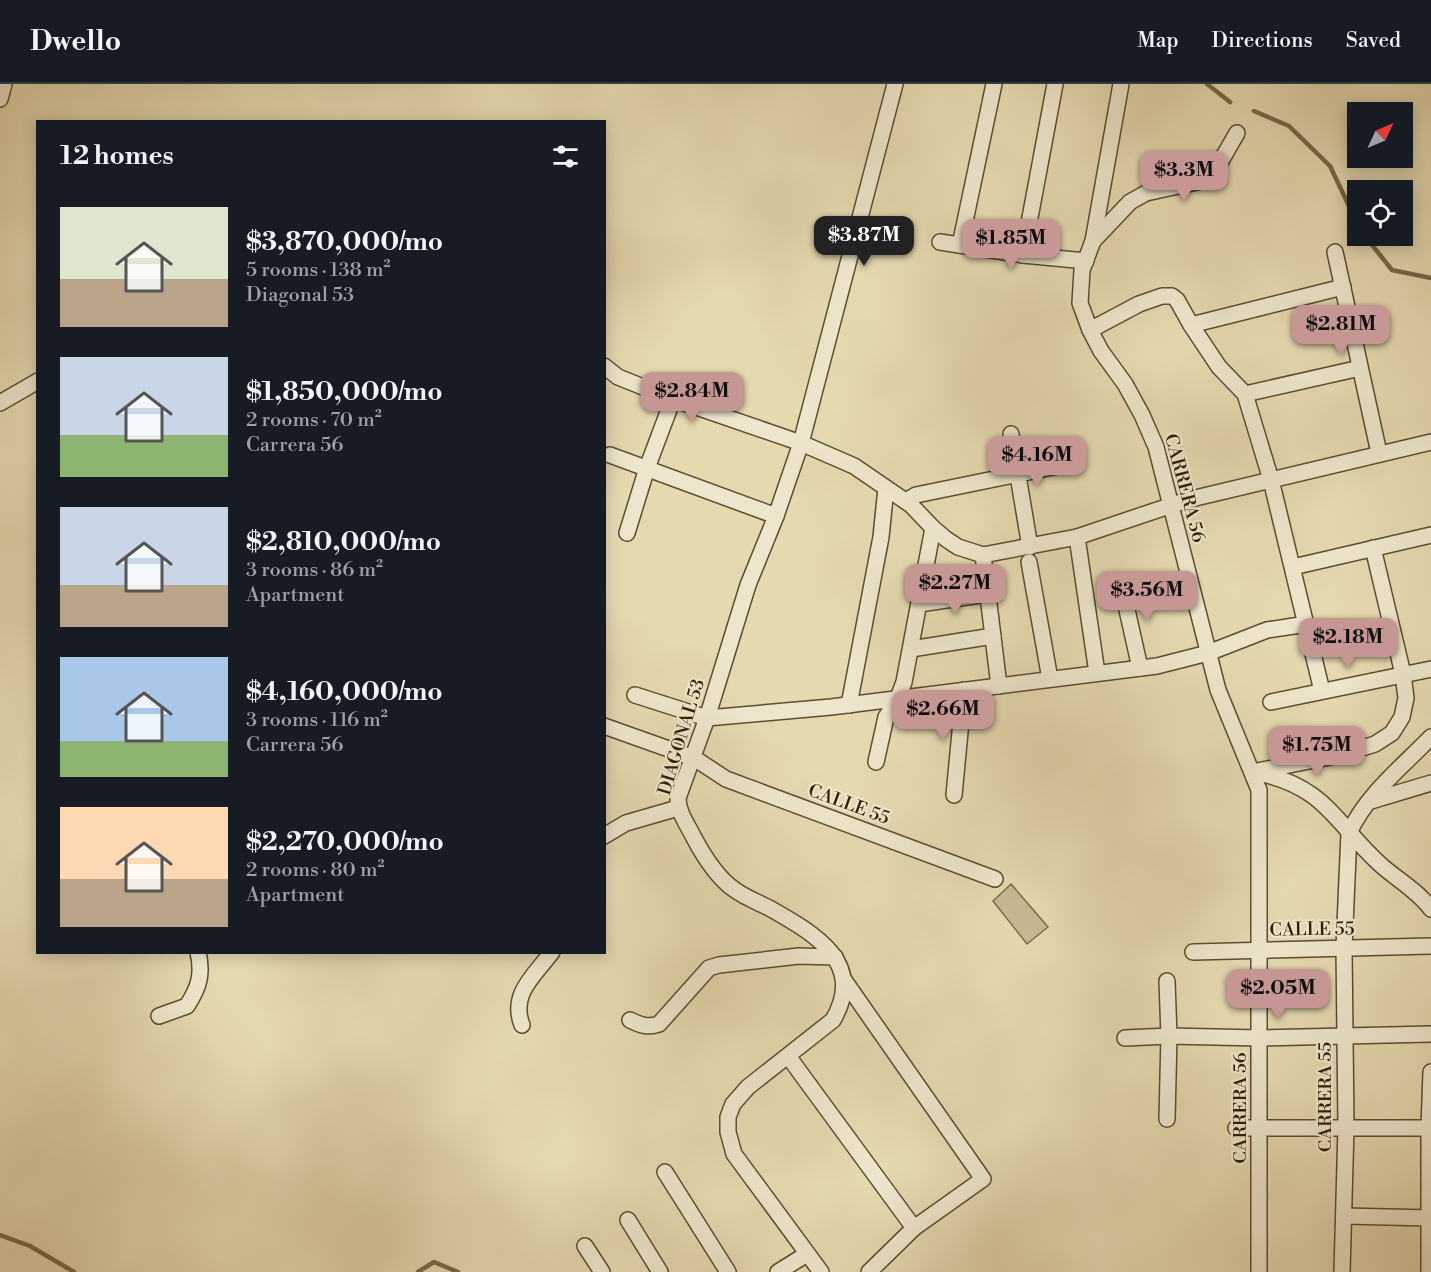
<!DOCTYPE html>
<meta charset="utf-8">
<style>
:root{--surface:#171b24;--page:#20242c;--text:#f1f3f6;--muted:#9ea1a6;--line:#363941;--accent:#c59692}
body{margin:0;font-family:"Libre Bodoni",serif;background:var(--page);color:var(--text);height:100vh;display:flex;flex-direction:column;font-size:22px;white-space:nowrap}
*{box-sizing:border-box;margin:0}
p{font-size:20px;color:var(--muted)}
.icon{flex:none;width:33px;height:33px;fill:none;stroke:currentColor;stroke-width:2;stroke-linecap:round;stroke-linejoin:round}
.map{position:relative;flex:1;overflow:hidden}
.side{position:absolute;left:36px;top:36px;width:570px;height:834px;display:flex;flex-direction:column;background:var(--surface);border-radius:0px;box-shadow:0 3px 15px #0003}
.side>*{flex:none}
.needle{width:39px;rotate:46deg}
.controls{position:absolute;left:1347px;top:18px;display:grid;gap:12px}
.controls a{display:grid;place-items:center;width:66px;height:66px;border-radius:0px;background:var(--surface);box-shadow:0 3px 15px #0003;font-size:30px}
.price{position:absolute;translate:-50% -51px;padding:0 14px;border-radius:12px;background:var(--accent);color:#111;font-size:20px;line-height:39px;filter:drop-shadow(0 2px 3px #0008)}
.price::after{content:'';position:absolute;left:50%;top:36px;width:18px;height:14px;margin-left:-9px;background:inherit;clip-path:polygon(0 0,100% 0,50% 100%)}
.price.active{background:#222;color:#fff}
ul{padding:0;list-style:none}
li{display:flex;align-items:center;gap:18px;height:150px;padding:0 24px}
li span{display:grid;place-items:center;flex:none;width:168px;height:120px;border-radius:0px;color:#555}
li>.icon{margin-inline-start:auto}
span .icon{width:72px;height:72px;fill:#fffc;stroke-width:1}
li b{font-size:26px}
h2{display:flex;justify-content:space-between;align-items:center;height:72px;padding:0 24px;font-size:26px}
header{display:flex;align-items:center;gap:36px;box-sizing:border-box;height:84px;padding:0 30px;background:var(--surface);border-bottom:2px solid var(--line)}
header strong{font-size:28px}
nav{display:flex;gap:33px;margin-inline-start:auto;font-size:21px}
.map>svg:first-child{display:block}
</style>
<header>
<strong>Dwello</strong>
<nav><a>Map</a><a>Directions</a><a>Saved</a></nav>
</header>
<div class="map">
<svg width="1431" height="1188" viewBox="0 0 1431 1188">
<rect width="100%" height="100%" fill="#e5d9b0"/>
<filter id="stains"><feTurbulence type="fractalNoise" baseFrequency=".00333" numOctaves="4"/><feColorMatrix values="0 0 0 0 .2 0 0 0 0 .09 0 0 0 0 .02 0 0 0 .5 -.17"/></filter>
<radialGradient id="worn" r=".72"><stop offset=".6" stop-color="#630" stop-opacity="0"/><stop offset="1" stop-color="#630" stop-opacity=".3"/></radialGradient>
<polygon fill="#c6b993" stroke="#7b6c4c" stroke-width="1.5" points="1011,800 1048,843 1027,860 993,817"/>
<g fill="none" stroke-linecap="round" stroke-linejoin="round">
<g stroke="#776848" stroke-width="4.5">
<polyline points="1207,0 1230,18"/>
<polyline points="1254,27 1289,42 1330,82 1358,141"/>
<polyline points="1365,152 1392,186 1431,194"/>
<polyline points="0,1151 30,1162 74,1188"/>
<polyline points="418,1188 434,1178 458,1188"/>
</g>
<defs>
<g id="minor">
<polyline points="1121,0 1093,157 1082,186 1080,219 1090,246 1101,267 1125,300 1142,331 1156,363 1218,606 1259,706 1259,1188"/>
<polyline points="0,15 4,0"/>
<polyline points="1093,157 1130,118 1146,109 1197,98 1214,89 1237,49"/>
<polyline points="940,158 1023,171 1086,177"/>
<polyline points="960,161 994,0"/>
<polyline points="1335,168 1379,369"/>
<polyline points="1023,171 1055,0"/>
<polyline points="1191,241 1343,203"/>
<polyline points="1090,246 1139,220 1162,212 1172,212 1177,216 1191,241 1219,283 1245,310 1271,396 1322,607"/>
<polyline points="604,282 618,293 673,315 801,359 854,382 911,421 933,444 946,455 958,463 983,471 1077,453 1187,416 1431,358"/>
<polyline points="1245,310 1360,284"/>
<polyline points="0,319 38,297"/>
<polyline points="1011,350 1030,463"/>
<polyline points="610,371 776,432"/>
<polyline points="906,417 916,411 1077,378"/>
<polyline points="627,449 647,384 673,315"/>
<polyline points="1077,453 1097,589"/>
<polyline points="983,471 999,602"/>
<polyline points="1029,478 1050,595"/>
<polyline points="1293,483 1431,451"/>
<polyline points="1121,499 1140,584"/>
<polyline points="919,520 987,510"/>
<polyline points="911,565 993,552"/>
<polyline points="635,611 707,634 831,623 1157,582 1208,569 1267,546 1307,540"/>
<polyline points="1271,618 1431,585"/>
<polyline points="849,621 881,453 886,404"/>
<polyline points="604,642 694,674 726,695 995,795"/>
<polyline points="876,678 886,633 898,614 904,598 933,444"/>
<polyline points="1252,688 1340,671 1375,660 1392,649 1402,633 1406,614 1403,590 1373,464"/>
<path d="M1258,689C1327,703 1335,740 1382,782C1398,796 1418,807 1431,825"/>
<polyline points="954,711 964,606"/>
<polyline points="1371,717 1431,699"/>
<polyline points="604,752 626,739 678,724"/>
<polyline points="1193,868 1431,862"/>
<polyline points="844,896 983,1095 914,1144 869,1188"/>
<path d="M159,932L187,922C199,903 203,891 198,868"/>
<path d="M630,936C640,941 648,944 659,940L709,884L719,881L799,872L835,873"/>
<path d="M522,941C510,910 534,892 552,868"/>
<polyline points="1125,954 1169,952 1260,954 1431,950"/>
<polyline points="788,972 914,1144"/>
<polyline points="1167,1035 1169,952 1167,897"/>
<polyline points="1236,1044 1431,1044"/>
<polyline points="665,1088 728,1188"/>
<polyline points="1344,1132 1431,1134"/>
<polyline points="628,1136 660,1188"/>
<polyline points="585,1162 602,1188"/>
<polyline points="778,1188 807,1170"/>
<path d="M821,1188L734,1070L728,1048V1033L733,1020L748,1003L833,936C866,879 815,850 771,825C760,819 746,814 735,806C717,794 703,771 693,752C687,740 678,728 678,714L707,634L748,501L776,432L801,359L895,0"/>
<path d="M1342,1188L1346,1043L1344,864L1349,749C1366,711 1403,682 1431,653"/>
<polyline points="1429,1188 1429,1044 1431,988"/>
</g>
</defs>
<use href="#minor" stroke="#5d4d2f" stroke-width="18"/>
<use href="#minor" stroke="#eee6cc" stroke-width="15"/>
</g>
<g text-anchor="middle" stroke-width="4.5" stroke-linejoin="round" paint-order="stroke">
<g font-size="18" fill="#301e04" stroke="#eee6cc">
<text transform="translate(1185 404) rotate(75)" y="6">CARRERA 56</text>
<text transform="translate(681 653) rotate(-73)" y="6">DIAGONAL 53</text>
<text transform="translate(849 720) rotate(20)" y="6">CALLE 55</text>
<text transform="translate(1312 845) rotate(-1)" y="6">CALLE 55</text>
<text transform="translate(1325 1013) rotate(-90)" y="6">CARRERA 55</text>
<text transform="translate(1240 1024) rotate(-90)" y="6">CARRERA 56</text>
</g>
</g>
<rect width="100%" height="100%" filter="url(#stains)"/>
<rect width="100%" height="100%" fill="url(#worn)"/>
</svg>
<div class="controls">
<a><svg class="needle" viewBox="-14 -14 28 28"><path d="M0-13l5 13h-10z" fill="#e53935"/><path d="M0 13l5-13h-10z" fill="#9ea1a6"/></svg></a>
<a><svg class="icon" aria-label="locate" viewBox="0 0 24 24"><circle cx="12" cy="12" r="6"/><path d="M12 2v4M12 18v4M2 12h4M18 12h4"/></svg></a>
</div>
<b class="price" style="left:1184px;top:118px">$3.3M</b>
<b class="price active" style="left:864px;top:183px">$3.87M</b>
<b class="price" style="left:1011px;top:186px">$1.85M</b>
<b class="price" style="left:1341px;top:272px">$2.81M</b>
<b class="price" style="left:692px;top:339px">$2.84M</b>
<b class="price" style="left:1037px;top:403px">$4.16M</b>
<b class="price" style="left:955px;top:531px">$2.27M</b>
<b class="price" style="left:1147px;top:538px">$3.56M</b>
<b class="price" style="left:1348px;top:585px">$2.18M</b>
<b class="price" style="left:943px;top:657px">$2.66M</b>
<b class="price" style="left:1317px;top:693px">$1.75M</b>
<b class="price" style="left:1278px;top:936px">$2.05M</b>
<section class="side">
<h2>12 homes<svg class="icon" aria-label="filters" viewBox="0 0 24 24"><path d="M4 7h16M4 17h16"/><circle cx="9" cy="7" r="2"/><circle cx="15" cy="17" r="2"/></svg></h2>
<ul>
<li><span style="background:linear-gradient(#dfe7d0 60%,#b9a48a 0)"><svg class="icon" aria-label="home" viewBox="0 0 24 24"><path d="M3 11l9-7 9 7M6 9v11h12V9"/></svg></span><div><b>$3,870,000/mo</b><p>5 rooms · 138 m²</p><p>Diagonal 53</p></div></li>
<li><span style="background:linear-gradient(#c9d6e8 65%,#8fb573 0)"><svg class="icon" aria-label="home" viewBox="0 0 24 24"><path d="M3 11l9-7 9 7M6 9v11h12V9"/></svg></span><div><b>$1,850,000/mo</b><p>2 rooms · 70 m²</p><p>Carrera 56</p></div></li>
<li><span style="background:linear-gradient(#c9d6e8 65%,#b9a48a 0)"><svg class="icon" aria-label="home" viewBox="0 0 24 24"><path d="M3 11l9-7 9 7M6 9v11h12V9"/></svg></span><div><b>$2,810,000/mo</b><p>3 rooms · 86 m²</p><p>Apartment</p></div></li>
<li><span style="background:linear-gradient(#a9c7e8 70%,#8fb573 0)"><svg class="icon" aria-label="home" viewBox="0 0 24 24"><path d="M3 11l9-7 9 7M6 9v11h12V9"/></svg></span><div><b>$4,160,000/mo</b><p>3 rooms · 116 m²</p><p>Carrera 56</p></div></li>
<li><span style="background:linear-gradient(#ffd9b3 60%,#b9a48a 0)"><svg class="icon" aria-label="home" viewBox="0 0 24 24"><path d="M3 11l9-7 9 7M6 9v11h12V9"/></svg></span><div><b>$2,270,000/mo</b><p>2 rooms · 80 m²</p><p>Apartment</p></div></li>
</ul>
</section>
</div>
